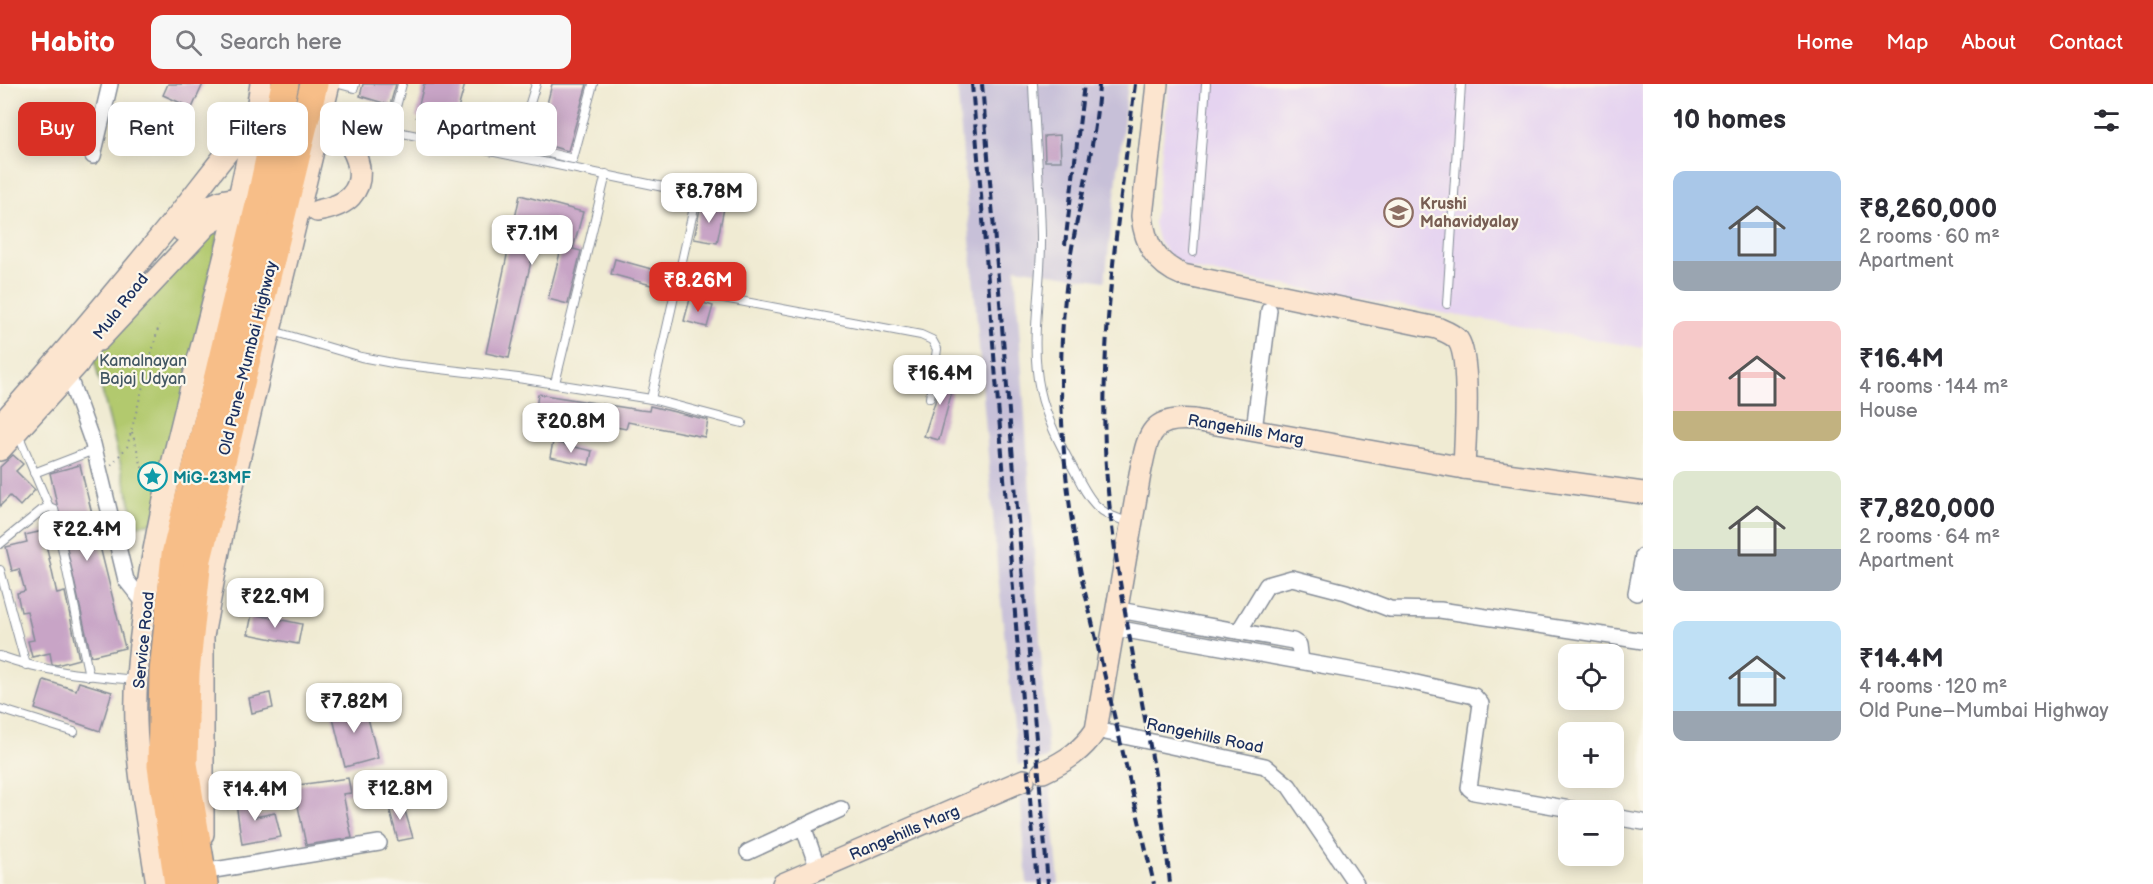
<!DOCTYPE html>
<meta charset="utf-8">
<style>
:root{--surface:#fff;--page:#f7f7f7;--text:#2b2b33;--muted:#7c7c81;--accent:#d93025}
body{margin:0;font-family:"Balsamiq Sans",sans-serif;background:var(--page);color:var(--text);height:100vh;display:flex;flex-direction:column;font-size:22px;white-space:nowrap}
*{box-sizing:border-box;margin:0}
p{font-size:20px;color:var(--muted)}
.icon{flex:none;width:33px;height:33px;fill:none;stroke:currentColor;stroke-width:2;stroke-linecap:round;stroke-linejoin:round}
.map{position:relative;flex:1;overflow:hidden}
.side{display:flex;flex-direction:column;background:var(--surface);width:510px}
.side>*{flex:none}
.top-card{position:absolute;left:18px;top:18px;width:570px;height:54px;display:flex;gap:12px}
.tools{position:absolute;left:1558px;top:560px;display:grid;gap:12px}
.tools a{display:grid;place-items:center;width:66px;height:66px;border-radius:12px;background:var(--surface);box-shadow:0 3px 15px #0003;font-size:30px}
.price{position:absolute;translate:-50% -51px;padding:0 14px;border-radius:12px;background:#fff;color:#222;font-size:20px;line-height:39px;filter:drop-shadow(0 2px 3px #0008)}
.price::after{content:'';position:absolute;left:50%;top:36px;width:18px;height:14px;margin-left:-9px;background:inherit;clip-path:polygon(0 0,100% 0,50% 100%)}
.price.current{background:var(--accent);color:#fff}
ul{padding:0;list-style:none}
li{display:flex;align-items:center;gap:18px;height:150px;padding:0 30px}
li span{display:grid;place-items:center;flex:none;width:168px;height:120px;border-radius:12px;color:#555}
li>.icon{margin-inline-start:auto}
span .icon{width:72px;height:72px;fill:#fffc;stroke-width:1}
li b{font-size:26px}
h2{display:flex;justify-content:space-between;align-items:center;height:72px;padding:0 30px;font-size:26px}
.tag{padding:0 21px;border-radius:12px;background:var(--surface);box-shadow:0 3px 15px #0003;font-size:21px;line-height:54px}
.tag.current{background:var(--accent);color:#fff}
header{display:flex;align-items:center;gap:36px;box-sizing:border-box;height:84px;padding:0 30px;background:var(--accent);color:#fff}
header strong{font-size:28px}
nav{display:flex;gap:33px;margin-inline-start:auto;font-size:21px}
.search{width:420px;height:54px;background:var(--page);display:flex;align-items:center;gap:15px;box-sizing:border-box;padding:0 21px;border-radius:12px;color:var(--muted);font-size:22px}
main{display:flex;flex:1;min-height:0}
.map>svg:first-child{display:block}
</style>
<header>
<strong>Habito</strong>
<div class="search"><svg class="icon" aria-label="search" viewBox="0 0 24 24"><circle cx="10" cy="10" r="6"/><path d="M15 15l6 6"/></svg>Search here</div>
<nav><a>Home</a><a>Map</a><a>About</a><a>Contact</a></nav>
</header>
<main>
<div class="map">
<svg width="1643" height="800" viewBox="0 0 1643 800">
<rect width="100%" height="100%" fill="#fbf7ec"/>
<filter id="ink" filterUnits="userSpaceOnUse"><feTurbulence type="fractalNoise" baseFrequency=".0167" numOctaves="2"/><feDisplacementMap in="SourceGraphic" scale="12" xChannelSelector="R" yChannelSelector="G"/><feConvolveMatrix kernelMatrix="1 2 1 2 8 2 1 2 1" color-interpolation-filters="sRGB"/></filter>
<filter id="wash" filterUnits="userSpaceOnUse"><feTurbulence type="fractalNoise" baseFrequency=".008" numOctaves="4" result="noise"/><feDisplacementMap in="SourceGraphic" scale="24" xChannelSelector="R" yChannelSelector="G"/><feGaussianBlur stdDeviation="1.35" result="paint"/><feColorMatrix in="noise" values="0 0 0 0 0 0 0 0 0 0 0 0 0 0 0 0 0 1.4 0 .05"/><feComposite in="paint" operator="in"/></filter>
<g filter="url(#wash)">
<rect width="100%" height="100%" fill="#f0ebd3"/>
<polygon fill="#e5d3f0" points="1169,0 1643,0 1643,264 1187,184 1170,174 1158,156 1154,139"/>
<g fill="#c7c0d8">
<polygon points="957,0 1128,0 1105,197 1015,184 1048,674 1018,681 998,491"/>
<polygon points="1050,699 1059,800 1027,800 1020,706"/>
</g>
<polygon fill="#b2c96e" stroke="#667c66" stroke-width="1.5" points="221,139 156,438 136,442 93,271"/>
<g id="blocks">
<g fill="#c8a4c6">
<polygon points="168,0 203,0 192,24 163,11"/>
<polygon points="363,0 396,0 390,21 360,12"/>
<polygon points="424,0 465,0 453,43 416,33"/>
<polygon points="552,0 587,0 568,67 543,60 554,22 547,20"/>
<polygon points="1060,51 1061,77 1045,77 1044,52"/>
<polygon points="520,111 583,128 573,165 581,167 568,220 548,215 566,146 540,138 509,274 486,269"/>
<polygon points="701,120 724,124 717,159 694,155"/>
<polygon points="615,175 666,189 662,204 611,190"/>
<polygon points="690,215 713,222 707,243 684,237"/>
<polygon points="941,288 956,292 939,356 924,352 936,315"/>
<polygon points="538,310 640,326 649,327 650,322 671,327 708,336 705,353 628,338 626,345 547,330 545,343 534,341"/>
<polygon points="553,358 592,367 589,381 550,373"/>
<polygon points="13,371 23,380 16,387 35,406 20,422 10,412 0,422 0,383"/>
<polygon points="80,381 125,564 91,572 50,389"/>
<polygon points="43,447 57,510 65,508 79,575 57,581 52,580 50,569 32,573 28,557 34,556 27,527 21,528 17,509 25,507 19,485 12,487 6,463 27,458 25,451"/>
<polygon points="252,530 302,540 298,560 248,550"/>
<polygon points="44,596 76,606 79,598 112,608 100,647 35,625"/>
<polygon points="270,609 273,624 252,629 249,614"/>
<polygon points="364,618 378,674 345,683 331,626"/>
<polygon points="348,694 351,709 343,710 352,754 306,761 297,717 279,719 277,704"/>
<polygon points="251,709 255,733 275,729 281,753 242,760 235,712"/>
<polygon points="402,717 413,754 398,757 388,720"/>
</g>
</g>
</g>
<g filter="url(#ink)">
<use href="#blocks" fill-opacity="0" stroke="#868d98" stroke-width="1.5"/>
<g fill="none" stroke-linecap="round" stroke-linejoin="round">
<defs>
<g id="lane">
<polyline points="339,0 354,4 355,0"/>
<polyline points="536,0 517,61 573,75 593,0"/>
<path d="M1033,0C1035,50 1040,101 1041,151C1042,202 1029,256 1040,306C1046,334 1060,361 1074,386C1089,415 1096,431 1131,438"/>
<polyline points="335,35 697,110 651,315"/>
<polyline points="390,46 402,0"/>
<polyline points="1193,168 1206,0"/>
<polyline points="676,205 921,251 932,256 937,265 930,314"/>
<polyline points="1447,220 1461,0"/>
<polyline points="273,247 361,273 398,280 518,294 651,315 742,339"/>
<polyline points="555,299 606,90"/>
<polyline points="18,350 49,423"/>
<polyline points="34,389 94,366"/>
<polyline points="0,460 42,426 49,423 54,425 89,592"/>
<polyline points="0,486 26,581"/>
<path d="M0,572C45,588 89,592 137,596"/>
<polyline points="0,625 74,648"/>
</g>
<g id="street">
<polyline points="93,72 110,0"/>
<polyline points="66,285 93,360 126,496 146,521"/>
<polyline points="1254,346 1269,226"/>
<polyline points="1636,509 1643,472"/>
<polyline points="1119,526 1293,557 1299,561 1301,577"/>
<polyline points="1115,544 1394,594 1474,612 1481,620 1469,704 1474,708 1576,726"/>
<polyline points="1239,547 1267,501 1292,494 1346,508 1390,525 1440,526 1643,557"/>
<polyline points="1096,646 1265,682 1289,702 1356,800"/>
<polyline points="1614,733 1643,738"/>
<polyline points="803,742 818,785"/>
<polyline points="748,768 841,725"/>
<polyline points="202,788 379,759"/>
</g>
<g id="secondary">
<path d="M1157,0L1142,132C1145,160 1156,180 1183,191L1437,244C1444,247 1453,250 1458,256C1471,274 1465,358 1464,384"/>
<path d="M312,31C340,36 376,85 351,112C343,121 328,125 317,127"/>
<path d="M182,147C202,124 218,112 250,115"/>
<polyline points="99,256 207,141 225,130"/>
<path d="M0,341C61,273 120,202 178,131C203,100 226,68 253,38"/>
<polyline points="0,366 78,280 104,240"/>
<path d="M1043,688C1066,677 1082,667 1096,646L1140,390C1148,352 1149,332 1194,336L1464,384L1643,409"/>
<polyline points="203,750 203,552 226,430 329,0"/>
<path d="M157,800C147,733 131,661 137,593C152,391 230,199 261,0"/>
<polyline points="783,800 1024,696"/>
</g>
<g id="highway">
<polyline points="178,800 161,682 163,588 175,471 260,117 285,0"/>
<polyline points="204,800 184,680 186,589 198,475 314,0"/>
</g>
</defs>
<use href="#lane" stroke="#868d98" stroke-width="10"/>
<use href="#street" stroke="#868d98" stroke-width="18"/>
<use href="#secondary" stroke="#868d98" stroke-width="24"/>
<use href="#highway" stroke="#868d98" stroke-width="30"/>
<g stroke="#868d98" stroke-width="2" stroke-dasharray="1.5 4.5" stroke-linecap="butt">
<polyline points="132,348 144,390"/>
<polyline points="111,381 127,363 159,241"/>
</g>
<use href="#lane" stroke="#fff" stroke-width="8"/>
<use href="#street" stroke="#fff" stroke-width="15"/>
<use href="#secondary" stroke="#fce5cf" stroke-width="21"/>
<use href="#highway" stroke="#f7be88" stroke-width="27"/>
<g stroke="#1b2f5e" stroke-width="4" stroke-dasharray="9 4.5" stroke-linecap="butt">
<polyline points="972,0 1037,800"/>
<polyline points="982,0 1048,800"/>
<path d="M1099,0C1096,64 1077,125 1068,188C1054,294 1062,396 1083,500L1154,800"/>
<path d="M1135,0C1120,127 1098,255 1106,383C1116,524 1157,660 1170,800"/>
<polyline points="1065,161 1084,0"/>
</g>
</g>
</g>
<defs>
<symbol id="university-ring" viewBox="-11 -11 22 22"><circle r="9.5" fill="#fbf7ec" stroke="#8d6e63" stroke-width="1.5"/><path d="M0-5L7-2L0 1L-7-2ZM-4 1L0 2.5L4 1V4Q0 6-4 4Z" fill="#8d6e63"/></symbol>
<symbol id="sight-ring" viewBox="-11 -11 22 22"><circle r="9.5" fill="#fbf7ec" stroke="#0f9aa8" stroke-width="1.5"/><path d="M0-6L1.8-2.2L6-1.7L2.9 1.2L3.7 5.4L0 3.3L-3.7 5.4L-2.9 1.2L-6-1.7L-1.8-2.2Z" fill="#0f9aa8"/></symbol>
</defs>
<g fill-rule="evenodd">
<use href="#university-ring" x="1382" y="112" width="33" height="33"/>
<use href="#sight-ring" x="136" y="376" width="33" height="33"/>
</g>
<g text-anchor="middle" stroke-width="4.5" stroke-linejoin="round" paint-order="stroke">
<g font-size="16" font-weight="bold" fill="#785e54" stroke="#fbf7ec" text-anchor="start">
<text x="1420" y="125">Krushi<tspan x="1420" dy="18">Mahavidyalay</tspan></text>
</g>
<g font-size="16" fill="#1b2f5e" stroke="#fbf7ec">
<text transform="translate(120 222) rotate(-52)" y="6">Mula Road</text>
<text transform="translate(247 274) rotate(-76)" y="6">Old Pune–Mumbai Highway</text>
<text transform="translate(1246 345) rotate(10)" y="6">Rangehills Marg</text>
<text transform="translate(143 556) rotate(-84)" y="6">Service Road</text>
<text transform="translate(1205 651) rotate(12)" y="6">Rangehills Road</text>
<text transform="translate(904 748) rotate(-23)" y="6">Rangehills Marg</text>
</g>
<g font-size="16" fill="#415662" stroke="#fbf7ec">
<text x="143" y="282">Kamalnayan<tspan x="143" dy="18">Bajaj Udyan</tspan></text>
</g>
<g font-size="16" font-weight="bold" fill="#0d838f" stroke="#fbf7ec" text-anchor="start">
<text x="173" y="399">MiG-23MF</text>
</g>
</g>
</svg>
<div class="tools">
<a><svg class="icon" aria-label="locate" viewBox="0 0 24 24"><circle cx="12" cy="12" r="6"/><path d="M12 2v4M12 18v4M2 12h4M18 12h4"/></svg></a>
<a>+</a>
<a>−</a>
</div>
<b class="price" style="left:709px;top:140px">₹8.78M</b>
<b class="price" style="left:532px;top:182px">₹7.1M</b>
<b class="price current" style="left:698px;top:229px">₹8.26M</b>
<b class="price" style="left:940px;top:322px">₹16.4M</b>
<b class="price" style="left:571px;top:370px">₹20.8M</b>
<b class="price" style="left:87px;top:478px">₹22.4M</b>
<b class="price" style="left:275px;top:545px">₹22.9M</b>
<b class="price" style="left:354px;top:650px">₹7.82M</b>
<b class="price" style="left:400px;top:737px">₹12.8M</b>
<b class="price" style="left:255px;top:738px">₹14.4M</b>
<div class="top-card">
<a class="tag current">Buy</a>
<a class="tag">Rent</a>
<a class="tag">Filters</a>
<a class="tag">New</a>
<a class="tag">Apartment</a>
</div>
</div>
<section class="side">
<h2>10 homes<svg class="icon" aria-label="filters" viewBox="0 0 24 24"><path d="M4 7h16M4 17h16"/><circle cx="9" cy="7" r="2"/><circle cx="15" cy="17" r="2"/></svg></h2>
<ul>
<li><span style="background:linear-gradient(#a9c7e8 75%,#9aa5b1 0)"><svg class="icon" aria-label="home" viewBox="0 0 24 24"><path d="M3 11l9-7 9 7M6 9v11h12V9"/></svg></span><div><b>₹8,260,000</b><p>2 rooms · 60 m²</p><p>Apartment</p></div></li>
<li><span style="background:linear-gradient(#f6c9c9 75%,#c2b280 0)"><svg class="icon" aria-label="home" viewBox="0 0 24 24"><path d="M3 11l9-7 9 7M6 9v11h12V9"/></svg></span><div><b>₹16.4M</b><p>4 rooms · 144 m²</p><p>House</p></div></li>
<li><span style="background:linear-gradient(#dfe7d0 65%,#9aa5b1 0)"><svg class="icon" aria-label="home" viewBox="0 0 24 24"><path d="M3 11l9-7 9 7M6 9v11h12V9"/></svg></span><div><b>₹7,820,000</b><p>2 rooms · 64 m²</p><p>Apartment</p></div></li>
<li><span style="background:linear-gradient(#bfe0f5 75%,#9aa5b1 0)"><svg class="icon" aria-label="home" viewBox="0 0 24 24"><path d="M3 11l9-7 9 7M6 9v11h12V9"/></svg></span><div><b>₹14.4M</b><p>4 rooms · 120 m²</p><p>Old Pune–Mumbai Highway</p></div></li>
</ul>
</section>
</main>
